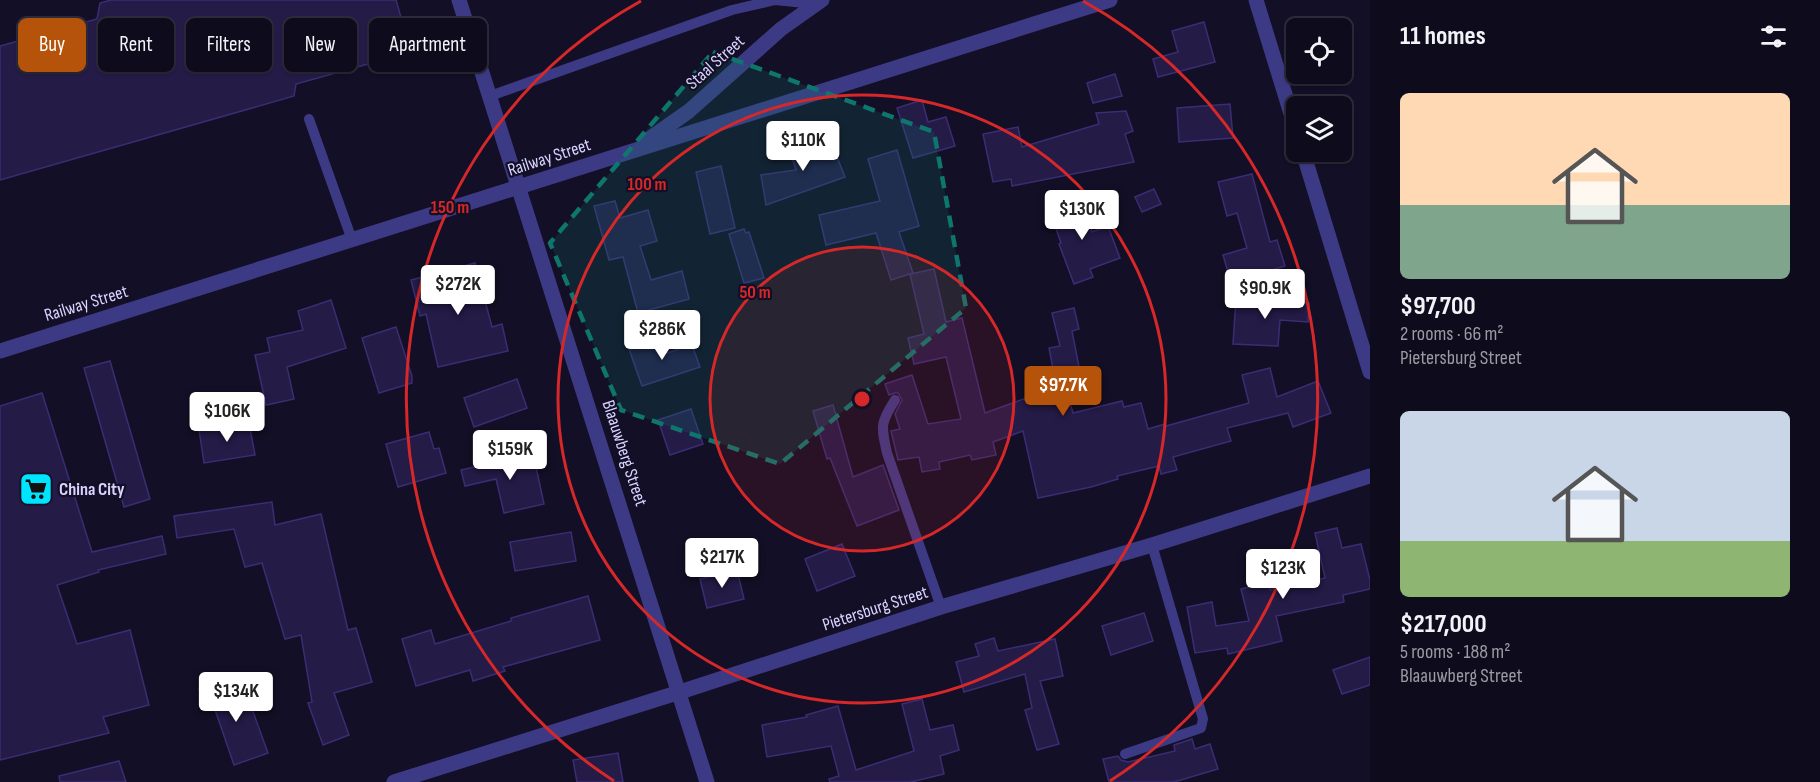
<!DOCTYPE html>
<meta charset="utf-8">
<style>
:root{--surface:#0e0b1c;--page:#171425;--text:#f1f3f6;--muted:#9b9ba3;--line:#2e2b3b;--accent:#b45309}
body{margin:0;font-family:"Sofia Sans Condensed",sans-serif;background:var(--page);color:var(--text);height:100vh;display:flex;flex-direction:column;font-size:22px;white-space:nowrap}
*{box-sizing:border-box;margin:0}
p{font-size:20px;color:var(--muted)}
.icon{flex:none;width:33px;height:33px;fill:none;stroke:currentColor;stroke-width:2;stroke-linecap:round;stroke-linejoin:round}
.map{position:relative;flex:1;overflow:hidden}
.side{display:flex;flex-direction:column;background:var(--surface);width:450px}
.side>*{flex:none}
.guide{position:absolute;left:18px;top:18px;width:570px;height:54px;display:flex;gap:12px}
.buttons{position:absolute;left:1286px;top:18px;display:grid;gap:12px}
.buttons a{display:grid;place-items:center;width:66px;height:66px;border-radius:9px;background:var(--surface);box-shadow:0 2px 4px #0004,0 0 0 2px var(--line);font-size:30px}
.price{position:absolute;translate:-50% -51px;padding:0 14px;border-radius:6px;background:#fff;color:#222;font-size:20px;line-height:39px;filter:drop-shadow(0 2px 3px #0008)}
.price::after{content:'';position:absolute;left:50%;top:36px;width:18px;height:14px;margin-left:-9px;background:inherit;clip-path:polygon(0 0,100% 0,50% 100%)}
.price.current{background:var(--accent);color:#fff}
ul{padding:0;list-style:none}
li{display:grid;align-content:center;gap:12px;height:318px;padding:0 30px}
li span{display:grid;place-items:center;height:186px;border-radius:9px;color:#555}
li>.icon{margin-inline-start:auto}
span .icon{width:108px;height:108px;fill:#fffc;stroke-width:1}
li b{font-size:26px}
h2{display:flex;justify-content:space-between;align-items:center;height:72px;padding:0 30px;font-size:26px}
.chip{padding:0 21px;border-radius:9px;background:var(--surface);box-shadow:0 2px 4px #0004,0 0 0 2px var(--line);font-size:21px;line-height:54px}
.chip.current{background:var(--accent);color:#fff}
main{display:flex;flex:1;min-height:0}
.map>svg:first-child{display:block}
</style>
<main>
<div class="map">
<svg width="1370" height="782" viewBox="0 0 1370 782">
<rect width="100%" height="100%" fill="#130f26"/>
<g fill="#241b47" stroke="#3b2d73" stroke-width="1.5">
<polygon points="111,0 396,0 411,52 296,84 294,96 0,180 0,46 97,19 100,3"/>
<polygon points="1204,22 1215,62 1158,77 1153,59 1178,52 1172,31"/>
<polygon points="1115,74 1122,96 1093,103 1087,83"/>
<polygon points="922,100 928,122 946,117 955,146 913,158 897,108"/>
<polygon points="1230,104 1233,138 1179,142 1177,108"/>
<polygon points="1126,111 1133,131 1125,134 1134,162 1012,186 1011,179 993,182 983,134 1018,127 1022,147 1099,124 1096,113"/>
<polygon points="817,135 824,155 835,152 845,177 766,205 761,175 796,170 788,145"/>
<polygon points="897,150 919,226 899,232 913,273 891,280 876,233 826,245 819,215 880,201 868,159"/>
<polygon points="721,166 735,228 710,234 696,172"/>
<polygon points="1252,174 1270,242 1277,240 1285,266 1231,282 1223,255 1247,248 1237,213 1227,216 1218,182"/>
<polygon points="1154,189 1161,204 1142,212 1135,197"/>
<polygon points="1082,199 1092,232 1108,226 1120,258 1090,269 1093,277 1074,284 1059,244 1061,243 1049,209"/>
<polygon points="615,201 620,218 648,210 657,241 640,246 651,280 682,271 689,299 638,313 623,257 609,260 594,206"/>
<polygon points="744,229 746,233 749,232 764,278 744,283 729,234"/>
<polygon points="475,263 492,327 502,324 508,351 438,367 426,314 420,316 411,280"/>
<polygon points="934,269 946,322 962,318 985,413 1046,391 1044,383 1064,378 1073,413 1122,401 1124,407 1141,403 1148,429 1165,424 1166,426 1249,403 1242,375 1270,368 1277,397 1318,381 1331,413 1293,427 1288,413 1227,428 1231,441 1173,457 1177,470 1161,474 1159,466 1117,476 1118,479 1091,487 1038,498 1023,431 993,442 996,455 972,460 970,455 939,462 940,469 922,472 919,457 898,460 891,431 900,429 895,414 902,400 898,393 895,393 889,395 885,384 912,375 928,424 961,419 946,357 914,364 908,338 924,334 910,274"/>
<polygon points="1236,298 1309,303 1308,322 1280,320 1278,346 1233,344"/>
<polygon points="331,300 346,348 287,367 294,399 266,405 255,355 270,352 267,338 303,330 298,311"/>
<polygon points="1074,308 1079,329 1072,331 1081,377 1068,380 1067,376 1055,379 1049,348 1060,346 1052,313"/>
<polygon points="396,327 412,376 412,383 379,393 362,338"/>
<polygon points="662,338 667,353 692,345 700,367 642,386 629,349"/>
<polygon points="110,361 150,499 124,507 84,368"/>
<polygon points="517,379 527,408 474,427 464,398"/>
<polygon points="42,393 92,552 162,536 166,554 98,570 99,572 57,585 77,644 130,630 149,705 103,717 109,733 0,760 0,406"/>
<polygon points="833,405 853,477 883,465 899,510 857,526 830,458 827,459 813,411"/>
<polygon points="691,409 703,444 670,455 658,420"/>
<polygon points="249,423 255,455 204,463 199,430"/>
<polygon points="429,432 434,449 439,448 446,473 398,487 386,444"/>
<polygon points="533,453 544,504 504,513 496,479 465,486 461,470"/>
<polygon points="272,502 275,525 321,514 348,630 356,628 372,682 334,693 349,735 323,745 308,703 312,702 301,635 285,639 262,563 245,567 234,529 177,538 174,516"/>
<polygon points="1337,528 1342,548 1361,544 1370,580 1370,589 1343,595 1344,602 1276,616 1282,641 1228,654 1227,648 1195,653 1187,607 1212,602 1216,626 1249,621 1241,589 1268,582 1270,590 1325,578 1315,533"/>
<polygon points="571,532 576,561 515,571 510,542"/>
<polygon points="842,544 855,576 817,591 805,559"/>
<polygon points="737,570 744,599 707,608 700,579"/>
<polygon points="588,596 600,640 503,667 505,671 473,681 470,670 416,686 402,639 431,630 435,644 511,621 511,618"/>
<polygon points="1144,613 1153,641 1111,655 1102,626"/>
<polygon points="994,638 998,651 1055,639 1063,676 1040,681 1059,744 1037,750 1025,710 1032,708 1025,674 964,692 956,662 979,656 975,644"/>
<polygon points="1370,657 1370,685 1342,694 1333,670"/>
<polygon points="222,679 231,701 247,695 268,753 234,765 212,701 205,704 199,689"/>
<polygon points="922,699 930,730 953,725 959,750 940,756 944,774 911,782 830,782 829,779 839,776 831,746 767,757 762,725 807,717 806,715 838,706 856,770 914,751 902,704"/>
<polygon points="1192,739 1195,749 1210,744 1218,769 1174,782 1109,782 1103,759 1118,756 1121,760 1128,762 1175,751 1174,745"/>
<polygon points="618,753 623,782 577,782 573,760"/>
<polygon points="119,761 126,782 60,782 59,776"/>
</g>
<g fill="none" stroke-linecap="round" stroke-linejoin="round">
<g stroke="#3d3a85" stroke-width="10">
<polyline points="490,96 732,10 775,0 815,4"/>
<polyline points="309,119 352,240"/>
<path d="M895,400C880,423 881,426 887,453L941,607"/>
<polyline points="1125,754 1201,728 1203,719 1152,545"/>
</g>
<g stroke="#3d3a85" stroke-width="15">
<polyline points="459,0 707,782"/>
<polyline points="1256,0 1296,130"/>
<polyline points="645,142 689,111 781,29 822,0"/>
<polyline points="1303,152 1370,372"/>
<polyline points="0,351 1110,0"/>
<polyline points="394,782 680,692 941,607 1152,545 1370,476"/>
</g>
</g>
<path fill="#0f766e" fill-opacity="0.2" stroke="#0f766e" stroke-width="4.5" stroke-dasharray="12 8" stroke-linejoin="round" d="M713,52L934,132L966,308L780,464L621,410L550,243Z"/>
<circle cx="862" cy="399" r="152" fill="#d62828" fill-opacity=".12"/>
<g fill="none" stroke="#d62828" stroke-width="3">
<circle cx="862" cy="399" r="152"/>
<circle cx="862" cy="399" r="304"/>
<path d="M614 781A455 455 0 0 1 641 1M1083 1A455 455 0 0 1 1110 781"/>
</g>
<defs>
<symbol id="supermarket-square" viewBox="-11 -11 22 22"><rect x="-9" y="-9" width="18" height="18" rx="4" fill="#00e5ff" stroke="#130f26"/><path d="M-6-5.5h2.5l.6 2H6L4.5 2H-2.5L-4.4-4H-6ZM-1.5 3.2a1.3 1.3 0 1 0 .1 0ZM3 3.2a1.3 1.3 0 1 0 .1 0Z" fill="#111"/></symbol>
</defs>
<g fill-rule="evenodd">
<use href="#supermarket-square" x="17" y="470" width="38" height="38"/>
</g>
<g text-anchor="middle" stroke-width="4.5" stroke-linejoin="round" paint-order="stroke">
<g font-size="18" fill="#d9d4ff" stroke="#130f26">
<text transform="translate(715 62) rotate(-42)" y="6">Staal Street</text>
<text transform="translate(549 157) rotate(-18)" y="6">Railway Street</text>
<text transform="translate(86 303) rotate(-17)" y="6">Railway Street</text>
<text transform="translate(625 453) rotate(72)" y="6">Blaauwberg Street</text>
<text transform="translate(875 608) rotate(-18)" y="6">Pietersburg Street</text>
</g>
<g font-size="18" font-weight="bold" fill="#d9d4ff" stroke="#130f26" text-anchor="start">
<text x="59" y="495">China City</text>
</g>
</g>
<circle cx="862" cy="399" r="9" fill="#d62828" stroke="#130f26" stroke-width="3"/>
<g font-size="18" text-anchor="middle" font-weight="bold" fill="#d62828" stroke="#130f26" stroke-width="4.5" stroke-linejoin="round" paint-order="stroke">
<text x="647" y="190">100 m</text>
<text x="450" y="213">150 m</text>
<text x="755" y="298">50 m</text>
</g>
</svg>
<div class="buttons">
<a><svg class="icon" aria-label="locate" viewBox="0 0 24 24"><circle cx="12" cy="12" r="6"/><path d="M12 2v4M12 18v4M2 12h4M18 12h4"/></svg></a>
<a><svg class="icon" aria-label="layers" viewBox="0 0 24 24"><path d="M12 4l9 5-9 5-9-5zM3 14l9 5 9-5"/></svg></a>
</div>
<b class="price" style="left:803px;top:172px">$110K</b>
<b class="price" style="left:1082px;top:241px">$130K</b>
<b class="price" style="left:458px;top:316px">$272K</b>
<b class="price" style="left:1265px;top:320px">$90.9K</b>
<b class="price" style="left:662px;top:361px">$286K</b>
<b class="price current" style="left:1063px;top:417px">$97.7K</b>
<b class="price" style="left:227px;top:443px">$106K</b>
<b class="price" style="left:510px;top:481px">$159K</b>
<b class="price" style="left:722px;top:589px">$217K</b>
<b class="price" style="left:1283px;top:600px">$123K</b>
<b class="price" style="left:236px;top:723px">$134K</b>
<div class="guide">
<a class="chip current">Buy</a>
<a class="chip">Rent</a>
<a class="chip">Filters</a>
<a class="chip">New</a>
<a class="chip">Apartment</a>
</div>
</div>
<section class="side">
<h2>11 homes<svg class="icon" aria-label="filters" viewBox="0 0 24 24"><path d="M4 7h16M4 17h16"/><circle cx="9" cy="7" r="2"/><circle cx="15" cy="17" r="2"/></svg></h2>
<ul>
<li><span style="background:linear-gradient(#ffd9b3 60%,#7fa58c 0)"><svg class="icon" aria-label="home" viewBox="0 0 24 24"><path d="M3 11l9-7 9 7M6 9v11h12V9"/></svg></span><div><b>$97,700</b><p>2 rooms · 66 m²</p><p>Pietersburg Street</p></div></li>
<li><span style="background:linear-gradient(#c9d6e8 70%,#8fb573 0)"><svg class="icon" aria-label="home" viewBox="0 0 24 24"><path d="M3 11l9-7 9 7M6 9v11h12V9"/></svg></span><div><b>$217,000</b><p>5 rooms · 188 m²</p><p>Blaauwberg Street</p></div></li>
</ul>
</section>
</main>
